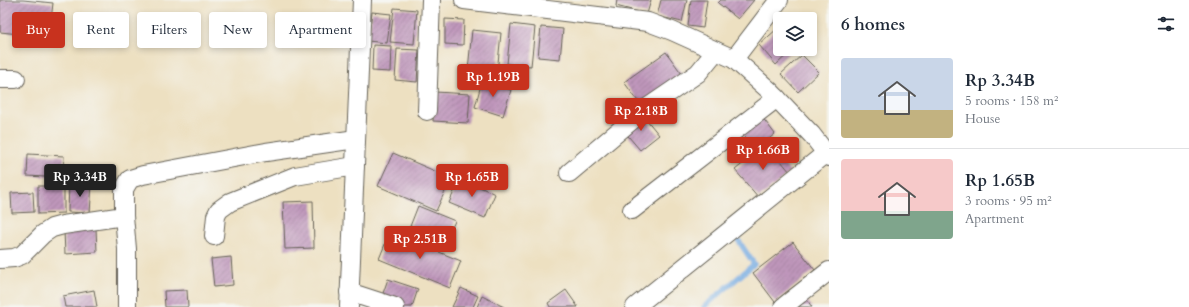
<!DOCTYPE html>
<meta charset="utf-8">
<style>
:root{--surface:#fff;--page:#f6f6f7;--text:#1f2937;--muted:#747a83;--line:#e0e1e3;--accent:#c8321e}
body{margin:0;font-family:Cardo,serif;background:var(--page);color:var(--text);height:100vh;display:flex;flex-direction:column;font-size:15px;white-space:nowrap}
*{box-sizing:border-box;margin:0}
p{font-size:13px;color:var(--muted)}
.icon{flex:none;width:22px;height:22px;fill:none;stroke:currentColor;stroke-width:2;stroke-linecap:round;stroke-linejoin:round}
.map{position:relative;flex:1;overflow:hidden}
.drawer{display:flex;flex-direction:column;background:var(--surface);width:360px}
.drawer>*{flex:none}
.top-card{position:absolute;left:12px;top:12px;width:380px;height:36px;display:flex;gap:8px}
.fabs{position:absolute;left:773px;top:12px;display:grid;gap:8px}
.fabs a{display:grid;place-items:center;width:44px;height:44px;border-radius:4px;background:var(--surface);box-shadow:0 2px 6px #0003;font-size:20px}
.price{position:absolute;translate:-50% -34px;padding:0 9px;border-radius:4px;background:var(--accent);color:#fff;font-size:13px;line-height:26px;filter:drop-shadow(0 1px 2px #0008)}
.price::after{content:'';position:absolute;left:50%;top:24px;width:12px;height:9px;margin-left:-6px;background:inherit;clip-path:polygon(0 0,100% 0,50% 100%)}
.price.current{background:#222;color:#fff}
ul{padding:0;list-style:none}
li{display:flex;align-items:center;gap:12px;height:100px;padding:0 12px}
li+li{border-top:1px solid var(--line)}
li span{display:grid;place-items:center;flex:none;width:112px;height:80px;border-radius:4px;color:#555}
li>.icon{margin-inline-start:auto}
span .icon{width:48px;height:48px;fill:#fffc;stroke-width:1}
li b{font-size:17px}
h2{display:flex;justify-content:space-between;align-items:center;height:48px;padding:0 12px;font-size:17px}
.tag{padding:0 14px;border-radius:4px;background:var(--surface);box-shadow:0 2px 6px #0003;font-size:14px;line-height:36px}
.tag.current{background:var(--accent);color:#fff}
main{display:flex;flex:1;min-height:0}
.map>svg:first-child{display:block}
</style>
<main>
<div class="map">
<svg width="829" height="307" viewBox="0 0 829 307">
<defs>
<pattern id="building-hatch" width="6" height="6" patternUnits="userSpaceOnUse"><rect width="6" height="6" fill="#bf96bb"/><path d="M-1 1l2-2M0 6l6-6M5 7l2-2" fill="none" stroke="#9a7a97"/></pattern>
</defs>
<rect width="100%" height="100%" fill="#f6f6f2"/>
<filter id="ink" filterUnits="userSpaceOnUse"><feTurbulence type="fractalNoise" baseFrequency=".025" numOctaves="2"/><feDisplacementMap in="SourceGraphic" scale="8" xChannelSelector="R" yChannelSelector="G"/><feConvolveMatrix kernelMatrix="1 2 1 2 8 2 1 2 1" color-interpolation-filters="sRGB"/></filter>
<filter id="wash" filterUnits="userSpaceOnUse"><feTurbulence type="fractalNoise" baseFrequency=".012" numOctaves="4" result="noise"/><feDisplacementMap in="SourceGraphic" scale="16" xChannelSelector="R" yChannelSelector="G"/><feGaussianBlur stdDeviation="0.9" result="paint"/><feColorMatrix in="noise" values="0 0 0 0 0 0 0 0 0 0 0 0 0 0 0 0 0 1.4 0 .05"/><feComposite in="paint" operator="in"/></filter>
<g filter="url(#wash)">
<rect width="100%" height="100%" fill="#ede0c1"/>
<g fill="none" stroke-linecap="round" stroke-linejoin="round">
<polyline stroke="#72a9e0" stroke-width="5.5" points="704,307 754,264 734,234 737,232"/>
</g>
<g id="blocks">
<g fill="url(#building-hatch)">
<polygon points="0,0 23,0 53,3 49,37 0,32"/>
<polygon points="617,0 651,0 647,14 616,6"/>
<polygon points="661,0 687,0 682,22 657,16"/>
<polygon points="691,0 707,0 703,28 688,26"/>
<polygon points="721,0 754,0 738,19 718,3"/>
<polygon points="394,8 417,10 414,44 390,42"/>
<polygon points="372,12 391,14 387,43 368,41"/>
<polygon points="445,19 464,20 463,45 445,44"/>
<polygon points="511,24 535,27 531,66 507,64"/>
<polygon points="541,27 563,29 560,59 538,57"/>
<polygon points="778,28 780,31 780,49 793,49 776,65 759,45"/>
<polygon points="472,30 501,33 497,73 468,70"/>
<polygon points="373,45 391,46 390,72 372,71"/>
<polygon points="397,49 419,50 417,82 395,80"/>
<polygon points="666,52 682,74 640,104 624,82"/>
<polygon points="802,55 819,72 798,92 781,74"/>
<polygon points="482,81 511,90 503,116 475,107"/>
<polygon points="435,92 470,94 468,123 433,121"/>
<polygon points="759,113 775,134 755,150 738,130"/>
<polygon points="642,114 659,135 640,150 623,130"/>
<polygon points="767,144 790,172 759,198 735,170"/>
<polygon points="393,153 451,178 436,211 378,186"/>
<polygon points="28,154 64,156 63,178 27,176"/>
<polygon points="460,178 495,194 485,218 449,203"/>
<polygon points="69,183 92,183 90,213 68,212"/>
<polygon points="38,186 64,186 64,213 38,214"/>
<polygon points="33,192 34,212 12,213 11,193"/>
<polygon points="313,201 314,248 285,249 283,202"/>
<polygon points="418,206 455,221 443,248 407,234"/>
<polygon points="96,229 97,252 65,254 64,231"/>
<polygon points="390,232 461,261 450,288 379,259"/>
<polygon points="793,242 815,270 775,302 753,273"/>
<polygon points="231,257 233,285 214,287 211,259"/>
<polygon points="388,279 418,289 412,307 403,307 381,299"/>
<polygon points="461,288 478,296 473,307 452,307"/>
<polygon points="94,290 97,307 65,307 63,296"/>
<polygon points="187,290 188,307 165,307 164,291"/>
<polygon points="566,290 578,307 550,307 548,303"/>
<polygon points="482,296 504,307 477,307"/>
<polygon points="807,300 812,307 798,307"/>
</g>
</g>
</g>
<g filter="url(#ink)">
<use href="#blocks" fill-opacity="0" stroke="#656156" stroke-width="1"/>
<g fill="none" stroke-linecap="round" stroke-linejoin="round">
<defs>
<g id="minor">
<polyline points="464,0 648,22 672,31 734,59 770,91 812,135 829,157"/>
<polyline points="734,59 779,0"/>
<polyline points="0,79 16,79"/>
<polyline points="427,111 431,0"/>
<polyline points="569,173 644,110 698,73 716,51"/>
<polyline points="632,210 777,98"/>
<polyline points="214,236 216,216 219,210 230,202 295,176 355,166"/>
<polyline points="0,259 14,258 22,255 43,234 52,228 63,225 124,216"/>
<polyline points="349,292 395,307"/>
<polyline points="127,307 127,249 124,216 124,189 130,179 143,175 266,152 356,139"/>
<polyline points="349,307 362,0"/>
<polyline points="635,307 826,153"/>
<polyline points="783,307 829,271"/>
</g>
</defs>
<use href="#minor" stroke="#656156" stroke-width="20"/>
<use href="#minor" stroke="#fff" stroke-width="18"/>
</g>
</g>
</svg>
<div class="fabs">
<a><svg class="icon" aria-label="layers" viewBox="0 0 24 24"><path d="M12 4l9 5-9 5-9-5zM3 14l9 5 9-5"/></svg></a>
</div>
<b class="price" style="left:493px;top:98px">Rp 1.19B</b>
<b class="price" style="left:641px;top:132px">Rp 2.18B</b>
<b class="price" style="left:763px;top:171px">Rp 1.66B</b>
<b class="price current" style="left:80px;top:198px">Rp 3.34B</b>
<b class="price" style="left:472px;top:198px">Rp 1.65B</b>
<b class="price" style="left:420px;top:260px">Rp 2.51B</b>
<div class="top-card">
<a class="tag current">Buy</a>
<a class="tag">Rent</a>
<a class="tag">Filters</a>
<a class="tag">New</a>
<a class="tag">Apartment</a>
</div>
</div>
<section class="drawer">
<h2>6 homes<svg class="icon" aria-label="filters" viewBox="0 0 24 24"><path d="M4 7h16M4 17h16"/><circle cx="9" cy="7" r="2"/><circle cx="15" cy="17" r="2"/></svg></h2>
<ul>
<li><span style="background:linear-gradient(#c9d6e8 65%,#c2b280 0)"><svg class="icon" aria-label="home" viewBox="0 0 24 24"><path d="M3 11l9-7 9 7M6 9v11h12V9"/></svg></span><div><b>Rp 3.34B</b><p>5 rooms · 158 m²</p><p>House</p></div></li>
<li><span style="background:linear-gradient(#f6c9c9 65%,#7fa58c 0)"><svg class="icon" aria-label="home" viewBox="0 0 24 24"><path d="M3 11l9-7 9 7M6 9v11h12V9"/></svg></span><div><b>Rp 1.65B</b><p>3 rooms · 95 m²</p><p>Apartment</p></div></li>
</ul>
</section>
</main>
